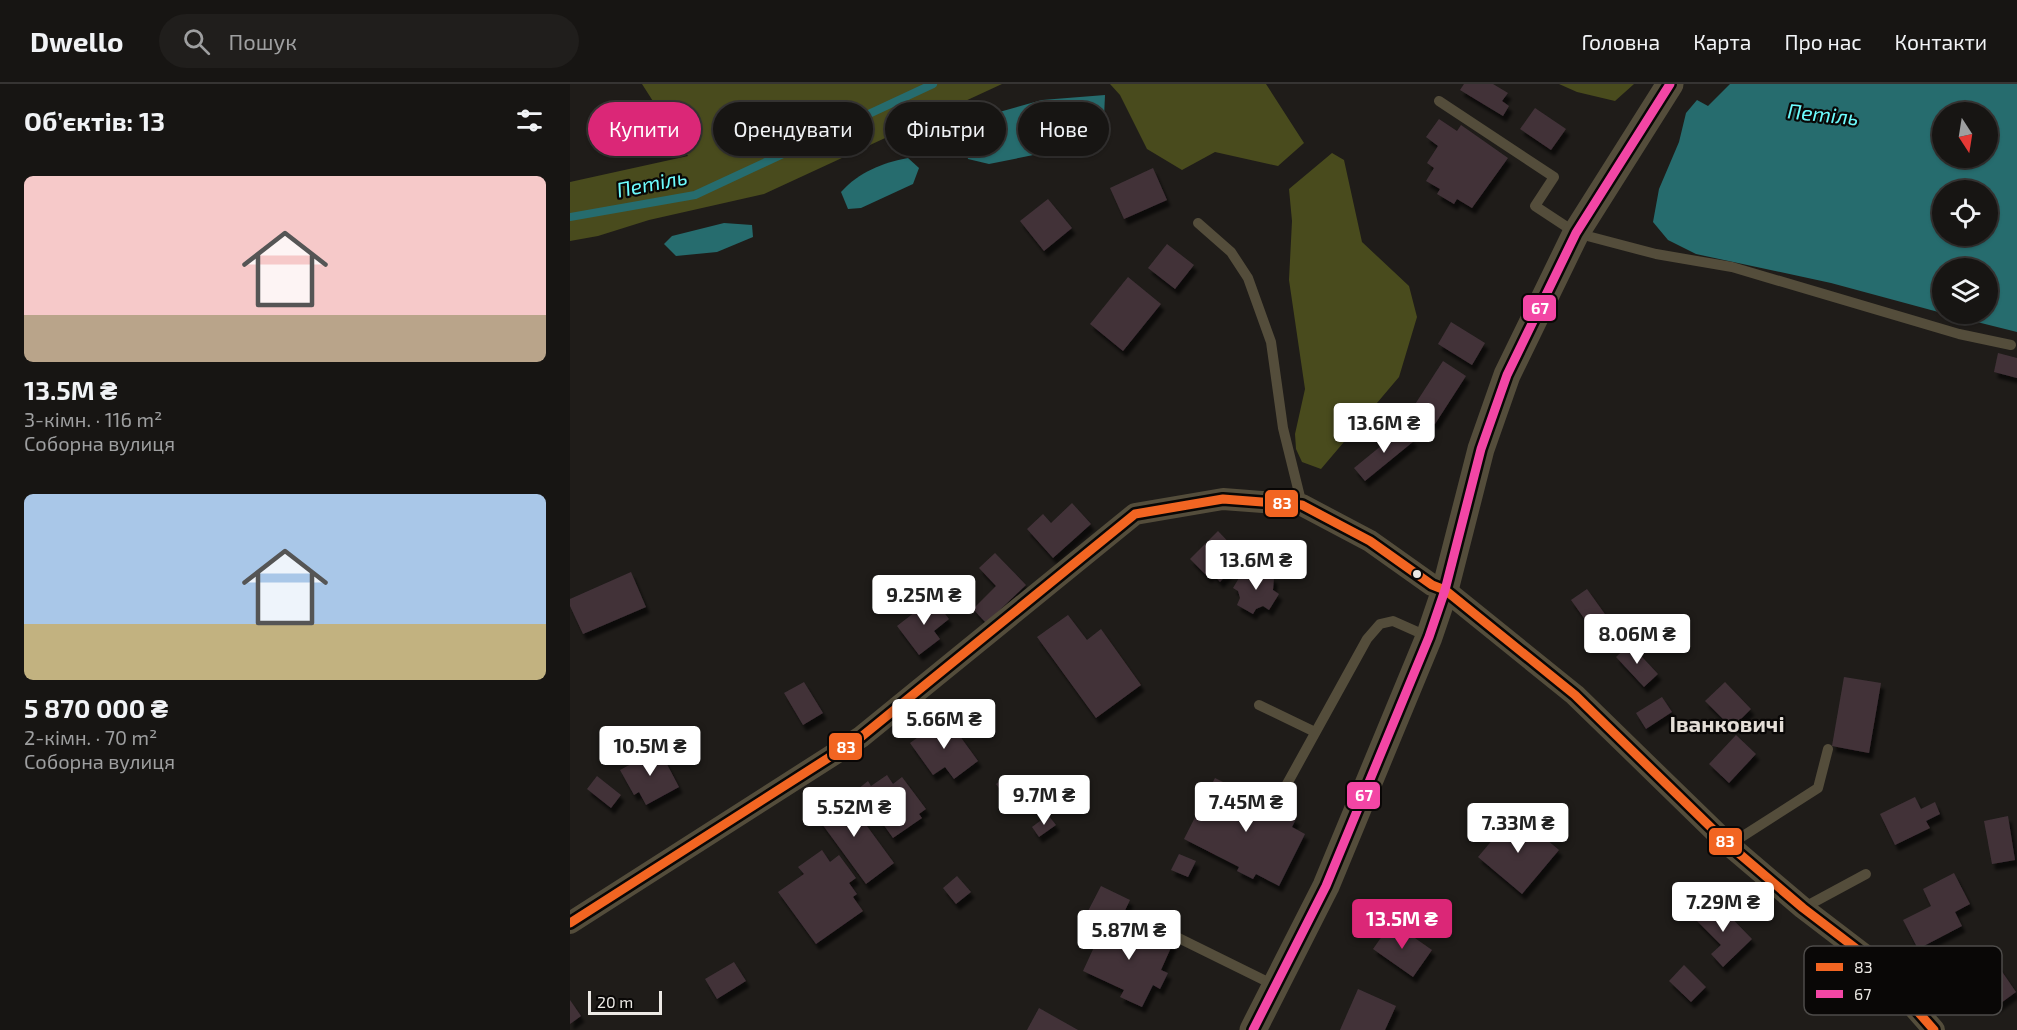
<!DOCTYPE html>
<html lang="uk">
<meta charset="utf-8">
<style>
:root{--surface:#171513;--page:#201e1c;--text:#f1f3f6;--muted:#9e9fa0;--line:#363433;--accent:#db2777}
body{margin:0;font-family:"Exo 2",sans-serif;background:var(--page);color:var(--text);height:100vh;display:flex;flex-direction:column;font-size:22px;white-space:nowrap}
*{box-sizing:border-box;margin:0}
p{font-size:20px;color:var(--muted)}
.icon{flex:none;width:33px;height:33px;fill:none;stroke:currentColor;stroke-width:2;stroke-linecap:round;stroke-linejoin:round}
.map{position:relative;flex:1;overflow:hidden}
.side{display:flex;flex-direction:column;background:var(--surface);width:570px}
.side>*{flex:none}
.guide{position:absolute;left:18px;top:18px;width:570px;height:54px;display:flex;gap:12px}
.needle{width:39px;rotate:168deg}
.fabs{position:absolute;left:1362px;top:18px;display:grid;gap:12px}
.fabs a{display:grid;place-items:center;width:66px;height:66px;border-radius:50%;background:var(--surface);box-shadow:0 2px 4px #0004,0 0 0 2px var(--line);font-size:30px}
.scale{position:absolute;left:18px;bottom:15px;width:74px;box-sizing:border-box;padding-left:6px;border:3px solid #ece9e5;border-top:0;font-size:16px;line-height:21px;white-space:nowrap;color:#ece9e5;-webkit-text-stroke:4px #090706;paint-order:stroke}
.price{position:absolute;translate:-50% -51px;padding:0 14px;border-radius:6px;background:#fff;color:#222;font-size:20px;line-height:39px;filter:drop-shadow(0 2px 3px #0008)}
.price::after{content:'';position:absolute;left:50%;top:36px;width:18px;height:14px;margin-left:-9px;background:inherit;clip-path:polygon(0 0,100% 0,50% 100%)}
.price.current{background:var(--accent);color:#fff}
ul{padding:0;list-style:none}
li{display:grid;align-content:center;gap:12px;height:318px;padding:0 24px}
li span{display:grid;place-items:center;height:186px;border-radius:9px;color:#555}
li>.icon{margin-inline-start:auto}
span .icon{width:108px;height:108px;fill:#fffc;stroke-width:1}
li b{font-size:26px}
h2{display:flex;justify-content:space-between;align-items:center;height:72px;padding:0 24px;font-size:26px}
.chip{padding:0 21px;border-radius:27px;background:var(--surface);box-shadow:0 2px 4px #0004,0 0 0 2px var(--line);font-size:21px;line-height:54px}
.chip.current{background:var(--accent);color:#fff}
header{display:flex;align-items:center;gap:36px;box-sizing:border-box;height:84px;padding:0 30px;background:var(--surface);border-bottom:2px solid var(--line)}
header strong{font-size:28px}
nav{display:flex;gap:33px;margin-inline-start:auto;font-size:21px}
.search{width:420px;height:54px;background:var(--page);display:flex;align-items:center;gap:15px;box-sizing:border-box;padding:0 21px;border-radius:33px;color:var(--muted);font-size:22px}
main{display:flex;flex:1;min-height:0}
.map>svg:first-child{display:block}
</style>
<header>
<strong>Dwello</strong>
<div class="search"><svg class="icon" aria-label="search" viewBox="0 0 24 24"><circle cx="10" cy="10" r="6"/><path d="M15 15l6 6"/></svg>Пошук</div>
<nav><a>Головна</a><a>Карта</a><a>Про нас</a><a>Контакти</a></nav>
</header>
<main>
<section class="side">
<h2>Об’єктів: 13<svg class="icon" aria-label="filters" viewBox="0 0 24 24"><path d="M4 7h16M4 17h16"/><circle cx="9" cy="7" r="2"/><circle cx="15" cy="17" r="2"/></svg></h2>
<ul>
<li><span style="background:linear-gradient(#f6c9c9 75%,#b9a48a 0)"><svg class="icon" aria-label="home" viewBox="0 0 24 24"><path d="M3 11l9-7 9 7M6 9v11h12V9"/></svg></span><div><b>13.5M ₴</b><p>3-кімн. · 116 m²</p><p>Соборна вулиця</p></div></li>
<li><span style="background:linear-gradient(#a9c7e8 70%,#c2b280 0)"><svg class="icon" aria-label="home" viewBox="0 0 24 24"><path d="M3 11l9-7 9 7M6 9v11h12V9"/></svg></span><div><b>5 870 000 ₴</b><p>2-кімн. · 70 m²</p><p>Соборна вулиця</p></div></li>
</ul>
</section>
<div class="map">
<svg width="1447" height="946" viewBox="0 0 1447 946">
<defs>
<filter id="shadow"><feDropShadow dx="3.5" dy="6" stdDeviation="1.5" flood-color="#0009"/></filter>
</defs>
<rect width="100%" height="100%" fill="#1f1c19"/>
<g fill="#494b1d">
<polygon points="72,0 432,0 194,110 79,136 28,152 0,157 0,98 118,72"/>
<polygon points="540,0 696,0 734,59 708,82 645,68 612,86 577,65 550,11"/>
<polygon points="989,0 1064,0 1045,17 1007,8"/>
<polygon points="762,69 774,76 792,158 839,202 847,233 829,293 751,385 732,378 726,365 725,350 735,305 719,196 722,137 719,105"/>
</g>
<g fill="#266c6e" fill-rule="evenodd">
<path d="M1160,0H1447V248L1375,230H1418V184H1372V229L1261,199L1126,170L1098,156L1083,138L1089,105L1109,58L1116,29L1127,16L1138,22ZM1418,28V74H1372V28ZM1418,106V152H1372V106Z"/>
<polygon points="535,11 533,57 419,80 398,75 391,50 415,32 472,16"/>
<path d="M338,74L349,84L343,100L291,124L278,125L271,108C289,88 312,79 338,74Z"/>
<polygon points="154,139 182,141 183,153 147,168 106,172 94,160 102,152"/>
</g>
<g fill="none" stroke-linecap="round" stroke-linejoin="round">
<polyline stroke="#266c6e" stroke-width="8" points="0,133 125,111 363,0"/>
</g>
<g fill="#423239" filter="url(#shadow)">
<polygon points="894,0 923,0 938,9 932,17 939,22 933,32 890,6"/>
<polygon points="965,24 996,45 981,66 950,45"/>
<polygon points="869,35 887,47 891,41 938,74 902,124 887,115 884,120 867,110 870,105 856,97 864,84 857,79 868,62 856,53"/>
<polygon points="583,84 597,116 554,135 540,104"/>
<polygon points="478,115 502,144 474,167 450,137"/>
<polygon points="597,160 624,181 605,205 578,184"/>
<polygon points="558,193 591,220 553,267 520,240"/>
<polygon points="881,238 915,259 902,281 868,260"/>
<polygon points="1428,269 1447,274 1447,294 1424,288"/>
<polygon points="873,277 896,292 865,340 842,325"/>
<polygon points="833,344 844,357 795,397 784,384"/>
<polygon points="502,419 521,440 483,474 457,445 473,430 481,439"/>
<polygon points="648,447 667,467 661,472 668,479 650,498 642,489 638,493 620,475"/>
<polygon points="425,469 456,501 416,539 403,525 426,502 409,484"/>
<polygon points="689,485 704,494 703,506 709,510 699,526 693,522 686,525 683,530 667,521 670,514 668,507 663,504 672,489 678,492 686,490"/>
<polygon points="61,488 76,523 13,550 0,522 0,515"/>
<polygon points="1017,505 1042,540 1026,551 1001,516"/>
<polygon points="363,514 379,535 364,547 370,555 349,571 327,542"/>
<polygon points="498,531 517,556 531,545 571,601 526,634 467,553"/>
<polygon points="1060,560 1088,590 1074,603 1046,573"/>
<polygon points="1274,593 1311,599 1299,669 1262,662"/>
<polygon points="234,598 253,629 233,641 214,609"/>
<polygon points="1155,598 1181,625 1162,644 1135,617"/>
<polygon points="1092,613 1102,628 1076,645 1066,629"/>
<polygon points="376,633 408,677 384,695 375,683 363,691 340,659"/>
<polygon points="1166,651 1186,670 1159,699 1139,680"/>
<polygon points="89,665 109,703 76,721 69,708 64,711 50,686"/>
<polygon points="317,691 323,700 332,693 356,725 349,730 352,734 323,754 288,705 298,697 301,702"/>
<polygon points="27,692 51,711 41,724 17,705"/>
<polygon points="436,692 452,713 441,721 426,700"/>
<polygon points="645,694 726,735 722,743 735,750 709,802 686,790 683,795 667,787 669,783 614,755"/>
<polygon points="272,708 324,779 296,800 244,729"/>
<polygon points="1345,713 1351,725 1365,718 1370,730 1356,737 1360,744 1325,761 1310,730"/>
<polygon points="945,729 989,766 952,810 908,773"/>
<polygon points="478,731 486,741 469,753 462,743"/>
<polygon points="1438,732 1445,776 1422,780 1414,737"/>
<polygon points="252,766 260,778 269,771 286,794 279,799 287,810 283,813 293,827 246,860 208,808 234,790 228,783"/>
<polygon points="609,770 626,777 618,793 601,786"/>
<polygon points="1384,789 1400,820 1385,828 1392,842 1348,865 1333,836 1361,822 1353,805"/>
<polygon points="387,792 401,808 386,820 373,804"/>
<polygon points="531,802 560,816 550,837 536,830 532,837 517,829"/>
<polygon points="1144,816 1182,855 1153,883 1141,870 1151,861 1125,835"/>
<polygon points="537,835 575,852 577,847 603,859 591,886 598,889 590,905 583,901 572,923 550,913 554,906 513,887"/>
<polygon points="822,838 862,866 843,893 803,865"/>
<polygon points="1424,876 1446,908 1424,924 1401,892"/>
<polygon points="164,878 176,897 147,915 135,895"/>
<polygon points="1114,881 1136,903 1121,918 1099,897"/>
<polygon points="788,905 826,922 815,946 770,946"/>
<polygon points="0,916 11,932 0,940"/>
<polygon points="469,924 508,946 457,946"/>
</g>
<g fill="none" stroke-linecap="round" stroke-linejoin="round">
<g stroke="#544d3b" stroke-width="10">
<polyline points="869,17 984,93 965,122 1006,149 1086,170 1162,183 1389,250 1441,261"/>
<polyline points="628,139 661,168 678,194 701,258 713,344 732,421"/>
<polyline points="689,621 745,648"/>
<polyline points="712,709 797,555 810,540 823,537 859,553"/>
<polyline points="1159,761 1248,704 1258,665"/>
<polyline points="1233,824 1296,790"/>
<polyline points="568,834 704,901"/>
</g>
<polyline stroke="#544d3b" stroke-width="22" points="0,839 291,653 565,430 653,415 732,421 800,457 862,501 875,506 1005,611 1159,761 1233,824 1305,879 1364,946"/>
<polyline stroke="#544d3b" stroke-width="27" points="683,946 756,802 859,553 875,506 911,365 937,291 1006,149 1100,0"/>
<defs>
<polyline id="bus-1" points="0,839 291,653 565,430 653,415 732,421 800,457 862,501 875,506 1005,611 1159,761 1233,824 1305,879 1364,946"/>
<polyline id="bus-2" points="683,946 756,802 859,553 875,506 911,365 937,291 1006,149 1100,0"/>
</defs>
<use href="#bus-1" stroke="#090706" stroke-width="14"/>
<use href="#bus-2" stroke="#090706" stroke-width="14"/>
<use href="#bus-1" stroke="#f26522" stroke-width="9"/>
<use href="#bus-2" stroke="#f346a5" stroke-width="9"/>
</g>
<circle fill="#ece9e5" stroke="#090706" stroke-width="2" cx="847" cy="490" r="5"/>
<g text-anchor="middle" stroke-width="4.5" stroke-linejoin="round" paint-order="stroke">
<g font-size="21" font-style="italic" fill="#6dfbfd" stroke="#090706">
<text transform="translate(1253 31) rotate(6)" y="7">Петіль</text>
<text transform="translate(82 100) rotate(-11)" y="7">Петіль</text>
</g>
<g font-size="22" font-weight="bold" fill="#e3ddd6" stroke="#090706">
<text x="1157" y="648">Іванковичі</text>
</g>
</g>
<rect x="1234" y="862" width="198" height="69" rx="9" fill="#090706" stroke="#4d4b49" stroke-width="1.5"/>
<rect x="1246" y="879" width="27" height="8" fill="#f26522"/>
<rect x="1246" y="906" width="27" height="8" fill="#f346a5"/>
<g font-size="16" fill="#ece9e5">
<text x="1284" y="889">83</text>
<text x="1284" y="916">67</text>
</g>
<g stroke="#090706" stroke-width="2">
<rect x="952" y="210" width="35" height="28" rx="6" fill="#f346a5"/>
<rect x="694" y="405" width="35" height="29" rx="6" fill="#f26522"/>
<rect x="258" y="648" width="35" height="29" rx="6" fill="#f26522"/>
<rect x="776" y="697" width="35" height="29" rx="6" fill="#f346a5"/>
<rect x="1138" y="743" width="35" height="29" rx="6" fill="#f26522"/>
</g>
<g font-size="16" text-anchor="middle" font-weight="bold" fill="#fff">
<text x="970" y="230">67</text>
<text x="712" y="425">83</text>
<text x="276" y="669">83</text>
<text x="794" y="717">67</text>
<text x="1155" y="763">83</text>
</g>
</svg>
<div class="fabs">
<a><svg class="needle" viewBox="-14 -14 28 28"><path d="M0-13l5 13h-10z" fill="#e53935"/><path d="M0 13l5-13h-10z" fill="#9e9fa0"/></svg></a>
<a><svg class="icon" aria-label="locate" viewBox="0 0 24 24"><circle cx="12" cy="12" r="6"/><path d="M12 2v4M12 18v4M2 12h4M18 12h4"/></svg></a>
<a><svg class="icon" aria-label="layers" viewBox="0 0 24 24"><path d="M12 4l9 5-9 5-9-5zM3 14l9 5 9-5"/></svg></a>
</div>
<div class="scale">20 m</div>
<b class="price" style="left:814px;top:370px">13.6M ₴</b>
<b class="price" style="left:686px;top:507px">13.6M ₴</b>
<b class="price" style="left:354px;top:542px">9.25M ₴</b>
<b class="price" style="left:1067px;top:581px">8.06M ₴</b>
<b class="price" style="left:374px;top:666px">5.66M ₴</b>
<b class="price" style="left:80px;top:693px">10.5M ₴</b>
<b class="price" style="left:474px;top:742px">9.7M ₴</b>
<b class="price" style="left:676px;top:749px">7.45M ₴</b>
<b class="price" style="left:284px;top:754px">5.52M ₴</b>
<b class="price" style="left:948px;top:770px">7.33M ₴</b>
<b class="price" style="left:1153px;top:849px">7.29M ₴</b>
<b class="price current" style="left:832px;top:866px">13.5M ₴</b>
<b class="price" style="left:559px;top:877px">5.87M ₴</b>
<div class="guide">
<a class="chip current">Купити</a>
<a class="chip">Орендувати</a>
<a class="chip">Фільтри</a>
<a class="chip">Нове</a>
</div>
</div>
</main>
